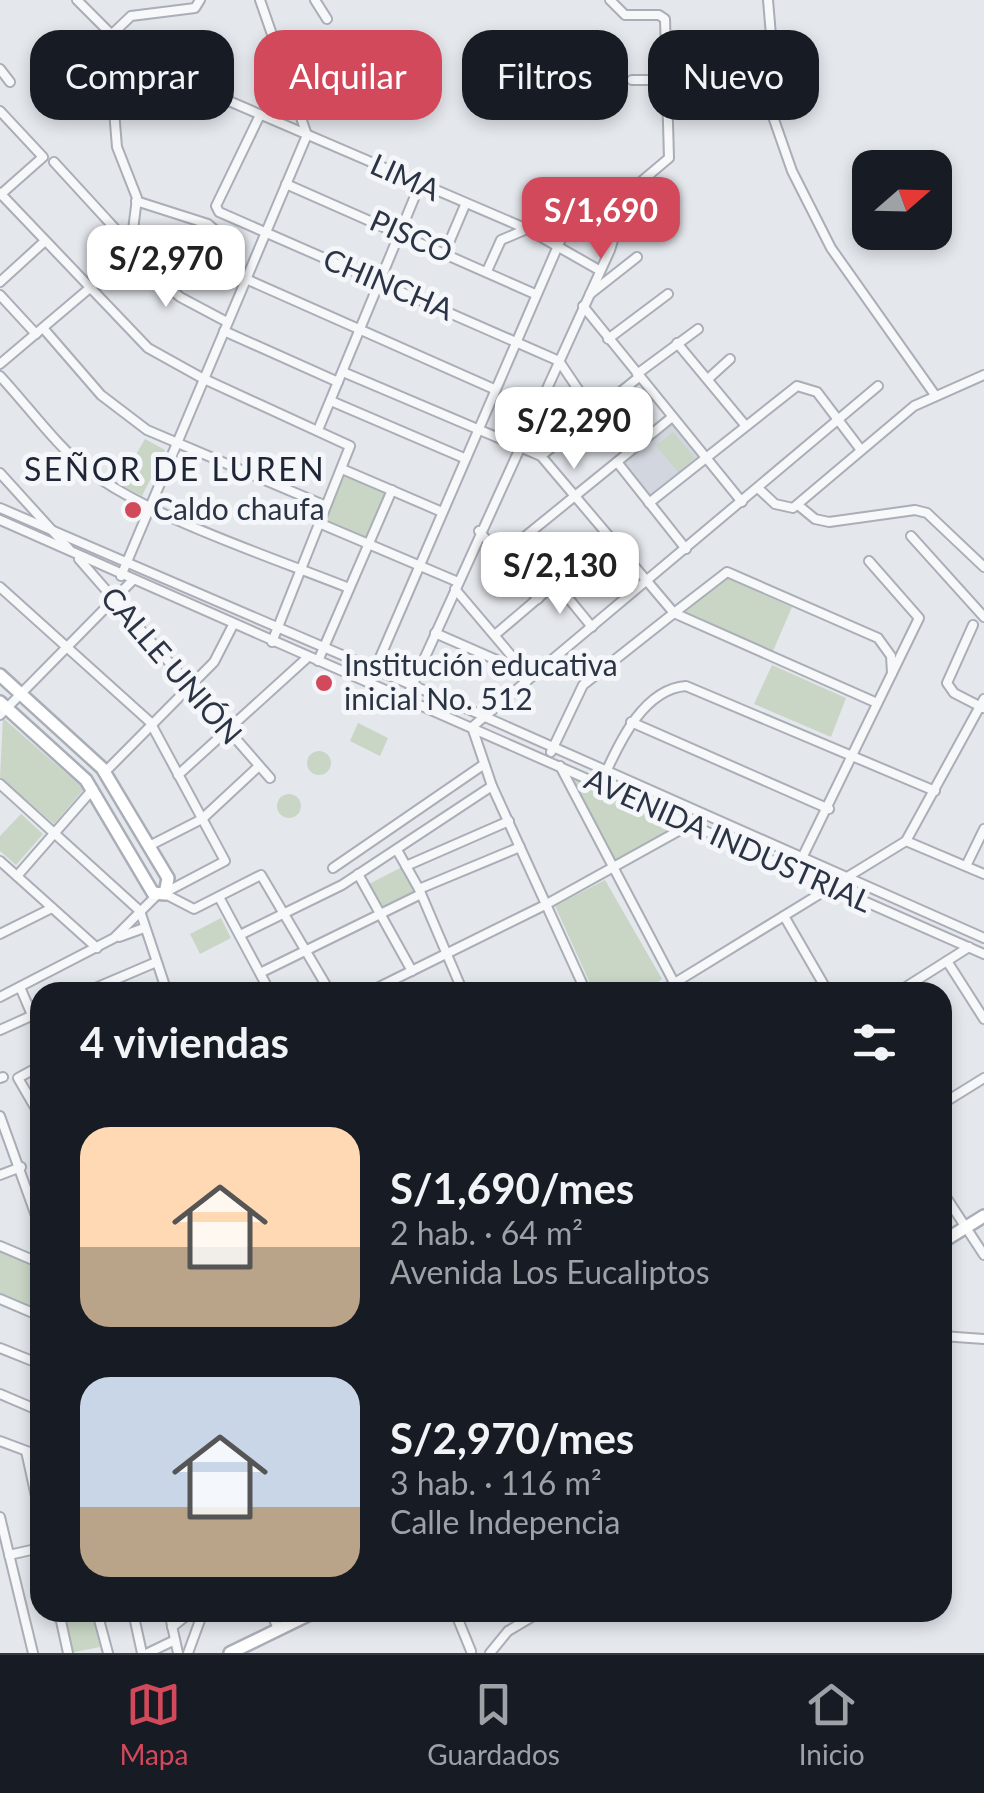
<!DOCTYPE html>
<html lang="es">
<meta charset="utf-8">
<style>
:root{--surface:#171b24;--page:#242831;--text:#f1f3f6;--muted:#9ea1a6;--line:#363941;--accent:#d1495b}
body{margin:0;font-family:Lato,sans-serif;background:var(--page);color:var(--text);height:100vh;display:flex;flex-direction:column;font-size:38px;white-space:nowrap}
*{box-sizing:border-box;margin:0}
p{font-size:32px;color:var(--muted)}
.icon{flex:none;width:55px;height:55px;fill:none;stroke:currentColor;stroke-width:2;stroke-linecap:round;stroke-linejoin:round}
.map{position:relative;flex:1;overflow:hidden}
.side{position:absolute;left:30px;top:982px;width:922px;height:640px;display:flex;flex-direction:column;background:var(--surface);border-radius:30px;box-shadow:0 5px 15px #0003}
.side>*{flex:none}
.banner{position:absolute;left:30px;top:30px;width:925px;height:90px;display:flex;gap:20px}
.needle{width:65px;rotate:70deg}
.controls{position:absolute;left:852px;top:150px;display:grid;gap:20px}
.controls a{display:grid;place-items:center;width:100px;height:100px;border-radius:20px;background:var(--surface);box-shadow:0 5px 15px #0003;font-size:50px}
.price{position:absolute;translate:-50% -85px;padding:0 22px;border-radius:20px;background:#fff;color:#222;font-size:32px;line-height:65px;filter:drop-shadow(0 2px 5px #0008)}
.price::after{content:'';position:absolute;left:50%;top:60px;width:30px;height:22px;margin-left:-15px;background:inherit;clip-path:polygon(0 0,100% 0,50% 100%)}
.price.selected{background:var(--accent);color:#fff}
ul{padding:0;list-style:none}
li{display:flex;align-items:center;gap:30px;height:250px;padding:0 50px}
li span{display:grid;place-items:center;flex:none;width:280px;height:200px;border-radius:30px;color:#555}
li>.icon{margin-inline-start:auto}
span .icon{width:120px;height:120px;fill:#fffc;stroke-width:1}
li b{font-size:42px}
h2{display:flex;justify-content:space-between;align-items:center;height:120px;padding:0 50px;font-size:42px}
.chip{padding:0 35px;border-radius:30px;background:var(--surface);box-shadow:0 5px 15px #0003;font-size:35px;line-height:90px}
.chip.selected{background:var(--accent);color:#fff}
.tabs{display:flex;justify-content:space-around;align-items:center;height:140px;border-top:2px solid var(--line);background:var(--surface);font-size:28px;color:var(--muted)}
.tabs a{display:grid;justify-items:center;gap:5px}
.tabs .selected{color:var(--accent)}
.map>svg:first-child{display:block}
</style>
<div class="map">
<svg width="984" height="1653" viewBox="0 0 984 1653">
<rect width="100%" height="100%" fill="#e4e7ec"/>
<polygon fill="#d2d6de" points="671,422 702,458 650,499 623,464"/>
<g fill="#c9d6c5">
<polygon points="673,432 695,458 678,472 656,446"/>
<polygon points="145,439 165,450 142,496 119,484"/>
<polygon points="346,473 386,492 365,540 325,522"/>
<polygon points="726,578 792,607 773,651 683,613"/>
<polygon points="772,665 846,698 831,737 754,704"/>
<polygon points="3,718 84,789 54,824 0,777"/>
<polygon points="358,723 388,738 380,756 350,741"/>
<circle cx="319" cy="763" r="12"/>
<polygon points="572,778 683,826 614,863"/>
<circle cx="289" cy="806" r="12"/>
<polygon points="21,814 43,834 16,865 0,851 0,836"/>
<polygon points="402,867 417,893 382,910 369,884"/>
<polygon points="605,880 662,979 644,992 594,992 555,906"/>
<polygon points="221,918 231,938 200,954 190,934"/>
<polygon points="0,1250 40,1267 40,1313 0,1296"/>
<polygon points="61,1613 92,1613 100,1647 70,1653"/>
</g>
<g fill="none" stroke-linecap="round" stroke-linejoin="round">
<defs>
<g id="street">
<polyline points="77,0 110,33"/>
<polyline points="315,0 327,19"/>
<polyline points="768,0 775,83 770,108 792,171 831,248 935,395"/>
<polyline points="0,69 10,82"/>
<polyline points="632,80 665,80"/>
<polyline points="208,92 527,229 599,270"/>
<polyline points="0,111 43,157 0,195"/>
<polyline points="260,115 216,206 219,212 559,361 594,413"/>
<polyline points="54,162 131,246"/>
<polyline points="286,184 535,294"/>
<polyline points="0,193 148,348 202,378 350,446 272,642"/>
<polyline points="136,201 208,224 222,236 219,258 157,256"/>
<polyline points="445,252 465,205"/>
<polyline points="130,254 137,198 117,147 108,38 131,16 195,8 200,0"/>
<polyline points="130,254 180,297 227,322"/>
<polyline points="219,258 246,279 494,389"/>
<polyline points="487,271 501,240 527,229"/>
<polyline points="0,282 45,241"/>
<polyline points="590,294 637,257"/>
<polyline points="0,295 36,334"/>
<polyline points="583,306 742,502"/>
<polyline points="43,328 101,395 147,430 326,506"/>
<polyline points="224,331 338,382"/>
<polyline points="608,339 668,294"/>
<polyline points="677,343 745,425"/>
<polyline points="0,364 130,254"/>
<polyline points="343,372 541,456 674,613 727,572 878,638 891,656 892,673"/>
<polyline points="637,374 698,329"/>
<path d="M0,376C29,407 56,446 89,471C151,518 274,558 349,588"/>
<polyline points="708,379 730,359"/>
<polyline points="331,401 464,458"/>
<polyline points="318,430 420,184"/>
<polyline points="541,456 639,377"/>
<polyline points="617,462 686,549"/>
<polyline points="342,469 442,512"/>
<polyline points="0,473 69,549"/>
<polyline points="758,488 775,504 793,508 914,406 984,375"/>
<polyline points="649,503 797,386 817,392 861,450"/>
<polyline points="798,505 815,519 829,522 915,510 927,513 984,567"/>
<polyline points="0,508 484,716"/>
<polyline points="0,520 984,954"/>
<polyline points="319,523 458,582"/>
<polyline points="479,531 538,599"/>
<polyline points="911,536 984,617"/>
<polyline points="501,556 671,418"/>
<polyline points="79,559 270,778"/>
<polyline points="121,576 307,135 260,0"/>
<polyline points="556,583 592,627"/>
<polyline points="0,587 150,722 225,861 168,891"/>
<polyline points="455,589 526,673"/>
<polyline points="973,625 947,683 954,693 983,708"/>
<polyline points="435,633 524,672"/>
<polyline points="496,634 609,538"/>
<polyline points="318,661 392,490"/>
<polyline points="369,683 583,188"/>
<polyline points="406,699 610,250 623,208 637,185 669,158 665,19 659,15 625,15 610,0"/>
<polyline points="0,715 132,581"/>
<polyline points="483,716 984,938"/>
<polyline points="631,722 829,809"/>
<polyline points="472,727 878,386"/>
<polyline points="472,727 492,786 586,992"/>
<polyline points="551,752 583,685 674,613 877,703"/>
<polyline points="560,766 679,992"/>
<polyline points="105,772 214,662 233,625"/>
<path d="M606,772C621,739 645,689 686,686L935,791"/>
<polyline points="178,775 308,657"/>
<polyline points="0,784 140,911"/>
<polyline points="906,841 984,874"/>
<polyline points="149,846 202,819 259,766"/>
<polyline points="397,850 419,889 463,992"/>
<polyline points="802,858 919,618 869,561"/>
<polyline points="0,861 97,948"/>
<polyline points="406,866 509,821"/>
<polyline points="966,866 984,829"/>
<polyline points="333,868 483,765"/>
<polyline points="358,874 412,971"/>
<polyline points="17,876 93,789"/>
<polyline points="419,889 520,847"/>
<polyline points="165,894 194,909 261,875 330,992"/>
<polyline points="219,897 270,992"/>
<polyline points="140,911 167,992"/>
<polyline points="784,916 828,992"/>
<polyline points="0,934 52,908"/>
<polyline points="240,935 342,885 492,786"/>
<polyline points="119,937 144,928"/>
<polyline points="947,961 984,1019"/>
<polyline points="260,973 421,894"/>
<polyline points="20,987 32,1015"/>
<polyline points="86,992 154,963"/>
<polyline points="369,992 545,905 691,824"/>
<polyline points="660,992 906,841 984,699"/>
<polyline points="898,992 969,947"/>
<polyline points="0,997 114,938 157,895"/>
<polyline points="0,1030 40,1012"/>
<polyline points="40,1066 18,1078 40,1116"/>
<polyline points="0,1078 3,1077"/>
<polyline points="942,1104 984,1078"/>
<polyline points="0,1116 40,1227"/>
<polyline points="0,1175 21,1167"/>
<polyline points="942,1191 984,1255"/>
<polyline points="0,1246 40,1263"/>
<polyline points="0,1299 40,1316"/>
<polyline points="942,1336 984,1339"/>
<polyline points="0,1348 40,1364"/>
<polyline points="0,1394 40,1411"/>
<polyline points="0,1441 40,1456"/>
<polyline points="26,1451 40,1515"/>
<polyline points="0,1517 33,1653"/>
<polyline points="9,1555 40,1548"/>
<polyline points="59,1612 68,1653"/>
<polyline points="97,1612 108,1653"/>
<polyline points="133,1612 142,1653"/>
<polyline points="169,1612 178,1653"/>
<polyline points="271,1612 278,1629"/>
<polyline points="455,1612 471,1651"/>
<polyline points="172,1627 191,1612"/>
<polyline points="148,1653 175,1640"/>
<polyline points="188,1653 203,1612"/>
<polyline points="490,1653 508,1631 540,1612"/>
</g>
<g id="secondary">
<polyline points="0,675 102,768 168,878 165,894 153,893 86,780 0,702"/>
<polyline points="942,1242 984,1216"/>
<polyline points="230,1653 314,1612"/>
</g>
</defs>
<use href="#street" stroke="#a9aeb7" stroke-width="12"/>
<use href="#secondary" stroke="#a9aeb7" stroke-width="16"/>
<use href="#street" stroke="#f7f8fa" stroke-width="8"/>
<use href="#secondary" stroke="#fff" stroke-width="11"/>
</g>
<g fill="#d1495b" stroke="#f4f6f9" stroke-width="4">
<circle cx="133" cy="510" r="10"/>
<circle cx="324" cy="683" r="10"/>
</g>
<g text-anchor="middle" stroke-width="10" stroke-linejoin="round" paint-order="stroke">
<g font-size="30" fill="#2b3445" stroke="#f4f6f9">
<text transform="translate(405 178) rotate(24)" y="10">LIMA</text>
<text transform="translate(411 237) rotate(24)" y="10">PISCO</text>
<text transform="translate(388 285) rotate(23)" y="10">CHINCHA</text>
<text transform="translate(171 666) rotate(49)" y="10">CALLE UNIÓN</text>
<text transform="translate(728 841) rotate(24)" y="10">AVENIDA INDUSTRIAL</text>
</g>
<g font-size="30" fill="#2b3445" stroke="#f4f6f9" text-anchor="start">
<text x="153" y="520">Caldo chaufa</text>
<text x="344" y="676">Institución educativa<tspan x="344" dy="34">inicial No. 512</tspan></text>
</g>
<g font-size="32" letter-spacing="2.5" fill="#1d2536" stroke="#f4f6f9">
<text x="175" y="481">SEÑOR DE LUREN</text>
</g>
</g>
</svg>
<div class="controls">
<a><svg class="needle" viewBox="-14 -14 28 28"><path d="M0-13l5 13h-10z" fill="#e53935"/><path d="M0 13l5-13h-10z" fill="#9ea1a6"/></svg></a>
</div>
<b class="price selected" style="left:601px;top:262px">S/1,690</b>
<b class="price" style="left:166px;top:310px">S/2,970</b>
<b class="price" style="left:574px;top:472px">S/2,290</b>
<b class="price" style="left:560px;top:617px">S/2,130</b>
<div class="banner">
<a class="chip">Comprar</a>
<a class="chip selected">Alquilar</a>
<a class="chip">Filtros</a>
<a class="chip">Nuevo</a>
</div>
<section class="side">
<h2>4 viviendas<svg class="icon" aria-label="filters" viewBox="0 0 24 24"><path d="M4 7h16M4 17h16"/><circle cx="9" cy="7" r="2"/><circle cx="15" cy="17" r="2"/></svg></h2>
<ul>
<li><span style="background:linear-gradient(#ffd9b3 60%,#b9a48a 0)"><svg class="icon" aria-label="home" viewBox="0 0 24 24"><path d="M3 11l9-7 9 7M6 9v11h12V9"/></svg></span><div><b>S/1,690/mes</b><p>2 hab. · 64 m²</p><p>Avenida Los Eucaliptos</p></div></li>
<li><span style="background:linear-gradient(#c9d6e8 65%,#b9a48a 0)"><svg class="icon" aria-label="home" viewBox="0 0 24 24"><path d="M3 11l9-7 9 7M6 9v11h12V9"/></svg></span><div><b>S/2,970/mes</b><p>3 hab. · 116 m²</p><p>Calle Indepencia</p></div></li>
</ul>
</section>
</div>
<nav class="tabs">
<a class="selected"><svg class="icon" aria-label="map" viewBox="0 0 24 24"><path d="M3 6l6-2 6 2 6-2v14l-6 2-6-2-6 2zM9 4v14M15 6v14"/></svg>Mapa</a>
<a><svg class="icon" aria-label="saved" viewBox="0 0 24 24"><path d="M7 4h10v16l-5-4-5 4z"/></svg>Guardados</a>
<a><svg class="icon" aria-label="home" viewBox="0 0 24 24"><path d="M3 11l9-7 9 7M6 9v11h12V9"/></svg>Inicio</a>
</nav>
